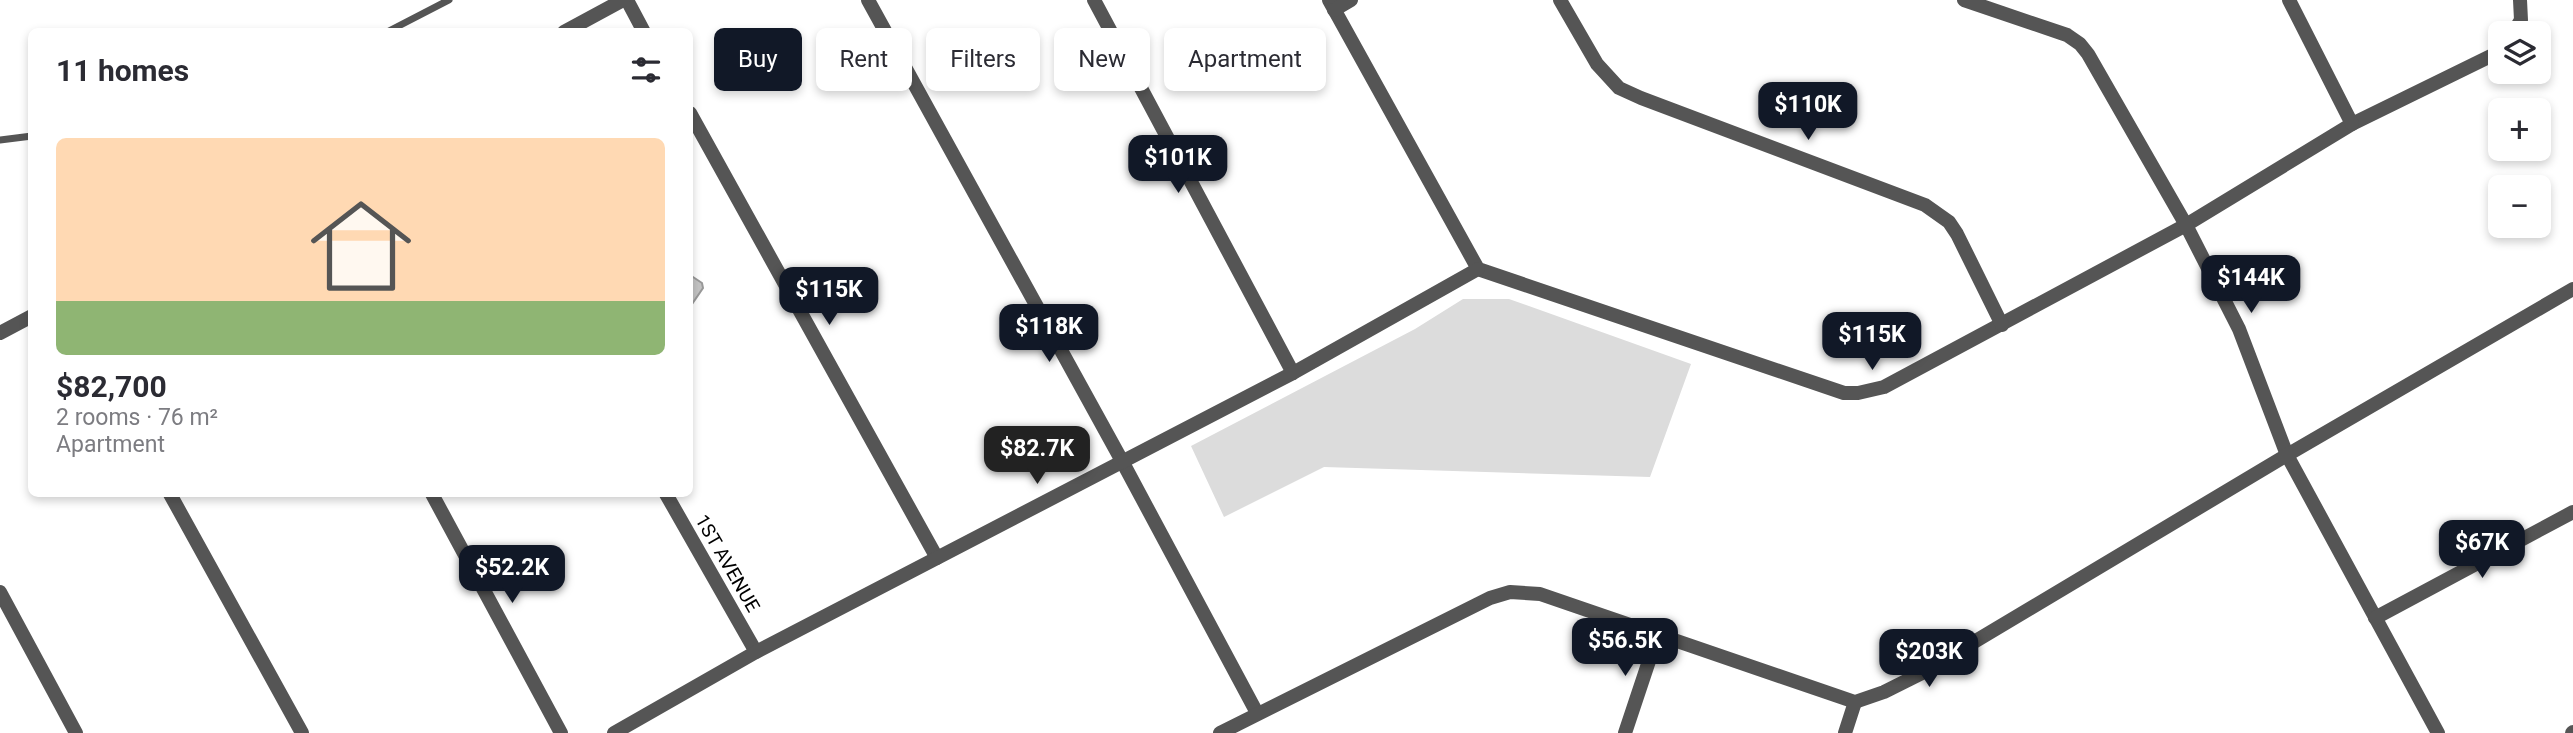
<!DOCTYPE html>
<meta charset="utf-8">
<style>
:root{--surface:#fff;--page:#f7f7f7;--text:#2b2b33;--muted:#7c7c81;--accent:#111827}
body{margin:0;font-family:Roboto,sans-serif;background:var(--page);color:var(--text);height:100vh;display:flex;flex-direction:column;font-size:26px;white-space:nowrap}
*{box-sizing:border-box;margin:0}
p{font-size:23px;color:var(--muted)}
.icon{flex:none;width:38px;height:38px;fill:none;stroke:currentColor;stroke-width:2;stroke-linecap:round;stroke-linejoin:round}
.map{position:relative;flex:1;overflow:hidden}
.sheet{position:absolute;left:28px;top:28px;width:665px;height:469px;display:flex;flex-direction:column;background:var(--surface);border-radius:10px;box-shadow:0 4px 10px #0003}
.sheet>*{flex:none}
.banner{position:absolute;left:714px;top:28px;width:665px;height:63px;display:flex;gap:14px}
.tools{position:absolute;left:2488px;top:21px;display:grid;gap:14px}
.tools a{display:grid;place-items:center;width:63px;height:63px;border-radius:10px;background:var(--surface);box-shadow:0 4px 10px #0003;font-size:35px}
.price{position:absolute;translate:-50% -60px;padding:0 16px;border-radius:14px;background:var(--accent);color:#fff;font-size:23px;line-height:46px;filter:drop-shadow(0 2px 4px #0008)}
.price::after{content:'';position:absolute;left:50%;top:42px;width:21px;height:16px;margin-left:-10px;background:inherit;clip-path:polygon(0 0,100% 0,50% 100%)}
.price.on{background:#222;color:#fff}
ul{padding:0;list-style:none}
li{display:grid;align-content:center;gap:14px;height:371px;padding:0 28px}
li span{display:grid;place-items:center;height:217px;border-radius:10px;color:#555}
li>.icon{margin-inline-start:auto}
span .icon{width:126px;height:126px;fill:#fffc;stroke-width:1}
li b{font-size:30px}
h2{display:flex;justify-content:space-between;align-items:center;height:84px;padding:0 28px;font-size:30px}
.tag{padding:0 24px;border-radius:10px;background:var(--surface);box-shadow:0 4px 10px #0003;font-size:24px;line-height:63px}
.tag.on{background:var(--accent);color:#fff}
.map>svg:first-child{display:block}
</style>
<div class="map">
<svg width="2573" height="733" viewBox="0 0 2573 733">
<rect width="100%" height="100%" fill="#fff"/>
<polygon fill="#dcdcdc" points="1463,299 1509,299 1691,364 1650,477 1324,467 1224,517 1191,446 1415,329"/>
<polygon fill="#c4c4c4" stroke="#999" stroke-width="2" points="690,275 702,283 703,288 690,307"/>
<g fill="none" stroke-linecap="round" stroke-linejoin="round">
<g stroke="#555" stroke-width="7">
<polyline points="387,32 449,0"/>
<polyline points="0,140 32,136"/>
</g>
<g stroke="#555" stroke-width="14">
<polyline points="627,0 644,32"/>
<polyline points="868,0 1122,461 1257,713"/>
<polyline points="1094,0 1293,373"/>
<polyline points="1329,0 1478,269 1844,393 1858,393 1884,387 2186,225 2352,124 2501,51"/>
<polyline points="1560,0 1597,64 1619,88 1641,98 1925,205 1949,222 1957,234 2002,325"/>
<polyline points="1964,0 2067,35 2080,44 2088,54 2186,225 2239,329 2287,455 2438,733"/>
<polyline points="2289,0 2352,124"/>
<polyline points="1334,10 1351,0"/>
<polyline points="564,32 623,0"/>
<polyline points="2513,33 2521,20 2520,0"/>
<polyline points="690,113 937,558"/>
<polyline points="0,333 32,316"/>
<polyline points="170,494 302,733"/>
<polyline points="432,494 561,733"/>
<polyline points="666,494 756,652"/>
<polyline points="0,592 76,733"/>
<polyline points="2375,618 2573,512"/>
<polyline points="614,733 756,652 1293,373 1478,269"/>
<polyline points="1220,733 1490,598 1510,592 1540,594 1855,702 1884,692 1922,673 2287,455 2573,289"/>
<polyline points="1625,733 1658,634"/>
<polyline points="1845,733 1855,702"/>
<polyline points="2572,733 2573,732"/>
</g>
</g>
<g text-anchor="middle" stroke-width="7" stroke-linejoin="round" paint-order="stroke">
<g font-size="19" fill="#000" stroke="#fff">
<text transform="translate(728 563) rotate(60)" y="7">1ST AVENUE</text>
</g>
</g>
</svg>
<div class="tools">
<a><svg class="icon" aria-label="layers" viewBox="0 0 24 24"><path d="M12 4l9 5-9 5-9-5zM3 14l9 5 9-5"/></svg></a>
<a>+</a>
<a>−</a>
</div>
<b class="price" style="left:1808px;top:142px">$110K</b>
<b class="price" style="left:1178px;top:195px">$101K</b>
<b class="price" style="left:2251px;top:315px">$144K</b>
<b class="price" style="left:829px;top:327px">$115K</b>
<b class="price" style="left:1049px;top:364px">$118K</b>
<b class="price" style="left:1872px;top:372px">$115K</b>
<b class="price on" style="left:1037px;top:486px">$82.7K</b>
<b class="price" style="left:2482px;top:580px">$67K</b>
<b class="price" style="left:512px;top:605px">$52.2K</b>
<b class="price" style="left:1625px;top:678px">$56.5K</b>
<b class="price" style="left:1929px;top:689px">$203K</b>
<div class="banner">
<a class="tag on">Buy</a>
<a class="tag">Rent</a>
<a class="tag">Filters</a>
<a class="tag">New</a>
<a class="tag">Apartment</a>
</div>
<section class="sheet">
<h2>11 homes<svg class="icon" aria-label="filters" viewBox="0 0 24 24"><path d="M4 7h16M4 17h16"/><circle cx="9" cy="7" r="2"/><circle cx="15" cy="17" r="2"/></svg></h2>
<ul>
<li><span style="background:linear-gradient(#ffd9b3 75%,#8fb573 0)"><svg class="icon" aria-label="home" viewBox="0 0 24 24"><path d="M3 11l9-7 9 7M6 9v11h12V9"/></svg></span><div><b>$82,700</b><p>2 rooms · 76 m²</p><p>Apartment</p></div></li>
</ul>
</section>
</div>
